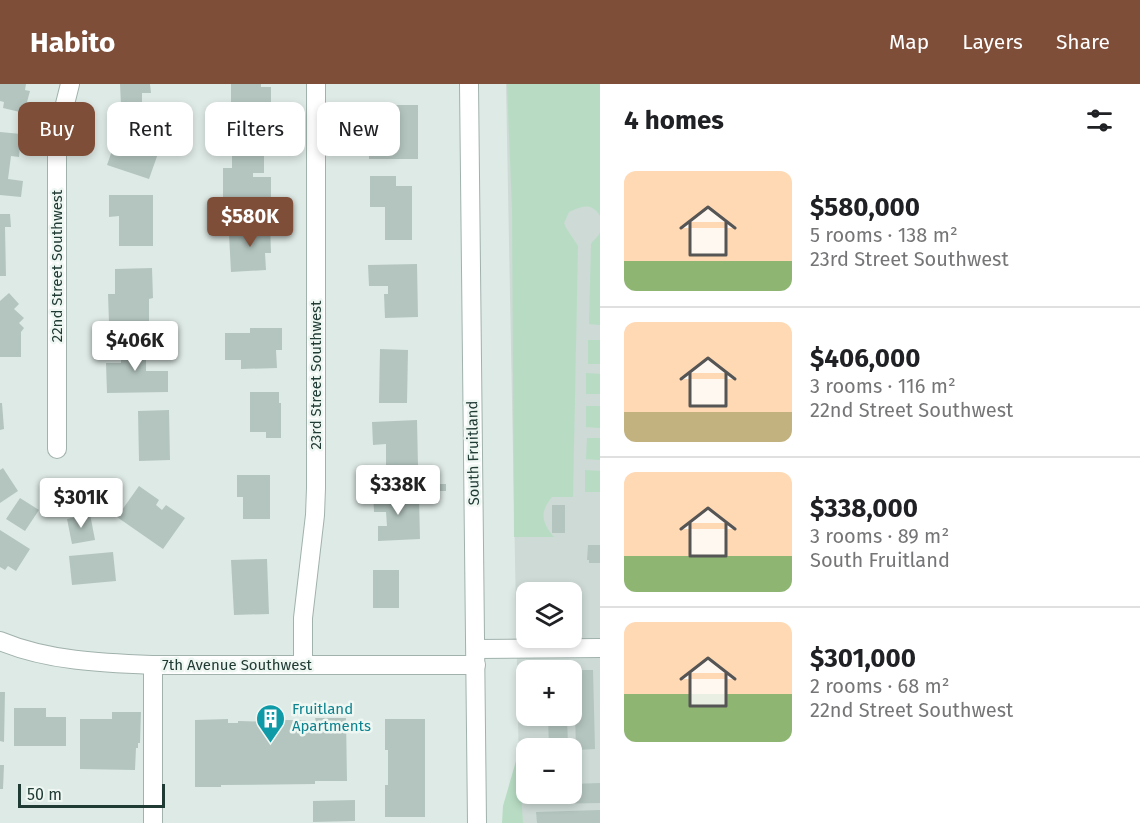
<!DOCTYPE html>
<meta charset="utf-8">
<style>
:root{--surface:#fff;--page:#f2f2f2;--text:#202124;--muted:#757577;--line:#e0e0e0;--accent:#7f4e39}
body{margin:0;font-family:"Fira Sans",sans-serif;background:var(--page);color:var(--text);height:100vh;display:flex;flex-direction:column;font-size:22px;white-space:nowrap}
*{box-sizing:border-box;margin:0}
p{font-size:20px;color:var(--muted)}
.icon{flex:none;width:33px;height:33px;fill:none;stroke:currentColor;stroke-width:2;stroke-linecap:round;stroke-linejoin:round}
.map{position:relative;flex:1;overflow:hidden}
.details{display:flex;flex-direction:column;background:var(--surface);width:540px}
.details>*{flex:none}
.hud{position:absolute;left:18px;top:18px;width:492px;height:54px;display:flex;gap:12px}
.controls{position:absolute;left:516px;top:498px;display:grid;gap:12px}
.controls a{display:grid;place-items:center;width:66px;height:66px;border-radius:12px;background:var(--surface);box-shadow:0 3px 9px #0003;font-size:30px}
.scale{position:absolute;left:18px;bottom:15px;width:147px;box-sizing:border-box;padding-left:6px;border:3px solid #203a34;border-top:0;font-size:16px;line-height:21px;white-space:nowrap;color:#203a34;-webkit-text-stroke:4px #eff7f3;paint-order:stroke}
.price{position:absolute;translate:-50% -51px;padding:0 14px;border-radius:6px;background:#fff;color:#222;font-size:20px;line-height:39px;filter:drop-shadow(0 2px 3px #0008)}
.price::after{content:'';position:absolute;left:50%;top:36px;width:18px;height:14px;margin-left:-9px;background:inherit;clip-path:polygon(0 0,100% 0,50% 100%)}
.price.active{background:var(--accent);color:#fff}
ul{padding:0;list-style:none}
li{display:flex;align-items:center;gap:18px;height:150px;padding:0 24px}
li+li{border-top:2px solid var(--line)}
li span{display:grid;place-items:center;flex:none;width:168px;height:120px;border-radius:12px;color:#555}
li>.icon{margin-inline-start:auto}
span .icon{width:72px;height:72px;fill:#fffc;stroke-width:1}
li b{font-size:26px}
h2{display:flex;justify-content:space-between;align-items:center;height:72px;padding:0 24px;font-size:26px}
.pill{padding:0 21px;border-radius:12px;background:var(--surface);box-shadow:0 3px 9px #0003;font-size:21px;line-height:54px}
.pill.active{background:var(--accent);color:#fff}
header{display:flex;align-items:center;gap:36px;box-sizing:border-box;height:84px;padding:0 30px;background:var(--accent);color:#fff}
header strong{font-size:28px}
nav{display:flex;gap:33px;margin-inline-start:auto;font-size:21px}
main{display:flex;flex:1;min-height:0}
.map>svg:first-child{display:block}
</style>
<header>
<strong>Habito</strong>
<nav><a>Map</a><a>Layers</a><a>Share</a></nav>
</header>
<main>
<div class="map">
<svg width="600" height="739" viewBox="0 0 600 739">
<rect width="100%" height="100%" fill="#deeae6"/>
<path fill="#cddad5" fill-rule="evenodd" d="M506,0H600V739H520ZM526,508H572V554H526ZM526,586H572V632H526ZM526,664H572V710H526Z"/>
<g fill="#b7dcc3">
<path d="M507,0H600V132C592,118 581,122 569,128L564,139L566,144L578,162L573,413H552C539,428 542,439 554,453H514L512,125Z"/>
<path d="M600,148V241L589,240L591,160C594,155 598,154 600,148Z"/>
<rect x="588" y="256" width="12" height="24"/>
<polygon points="586,289 600,290 600,310 586,310"/>
<polygon points="586,322 600,322 600,344 586,343"/>
<polygon points="587,354 600,354 600,376 586,375"/>
<polygon points="585,386 600,387 600,408 585,408"/>
<polygon points="518,670 523,739 502,739 503,722"/>
</g>
<g fill="#b4c5bf">
<polygon points="0,0 26,0 25,6 30,7 24,29 3,24 4,18 0,17"/>
<polygon points="120,0 150,0 151,9 142,9 142,20 121,21"/>
<polygon points="231,0 261,0 261,3 271,3 271,26 231,26"/>
<polygon points="383,21 418,21 418,75 369,75 369,54 384,53"/>
<polygon points="129,31 167,44 149,95 107,81 114,61 123,64 125,58 120,56"/>
<polygon points="0,48 21,50 19,73 11,72 8,95 23,97 21,113 0,111"/>
<polygon points="264,64 264,89 253,89 253,93 271,93 271,116 223,117 223,84 232,84 232,65"/>
<polygon points="370,92 396,92 396,102 412,102 412,156 385,156 385,123 370,123"/>
<polygon points="109,111 153,111 153,162 119,162 119,132 109,133"/>
<polygon points="0,130 10,130 11,143 5,143 6,192 0,192"/>
<polygon points="270,140 271,169 265,169 266,186 231,188 229,150 244,149 243,141"/>
<polygon points="417,180 418,233 385,234 384,210 388,210 388,202 369,202 368,181"/>
<polygon points="152,184 153,214 149,215 149,238 109,239 108,210 115,210 115,185"/>
<polygon points="9,209 19,220 14,225 24,234 19,239 24,244 21,248 21,273 0,273 0,217"/>
<polygon points="250,244 282,244 282,266 276,266 277,284 241,285 241,276 225,276 225,249 250,249"/>
<polygon points="146,257 146,287 168,287 168,308 107,309 106,279 121,279 121,258"/>
<polygon points="380,265 408,266 407,319 379,319"/>
<polygon points="250,308 279,308 279,319 281,319 281,354 266,354 266,348 250,348"/>
<polygon points="0,319 2,319 4,345 0,346"/>
<polygon points="169,326 170,376 139,377 138,327"/>
<polygon points="417,336 418,383 386,384 386,360 373,361 372,338"/>
<polygon points="3,384 18,407 0,419 0,386"/>
<rect x="428" y="386" width="11" height="8"/>
<polygon points="237,391 270,391 270,435 243,435 243,413 237,413"/>
<polygon points="437,400 446,400 446,407 438,407"/>
<polygon points="139,402 159,416 156,421 162,426 166,421 185,434 163,465 117,433"/>
<polygon points="397,406 397,414 419,413 420,455 378,457 378,442 387,442 386,428 374,428 373,407"/>
<polygon points="20,414 39,426 25,447 6,435"/>
<rect x="552" y="421" width="13" height="28"/>
<polygon points="90,430 95,456 72,460 67,435"/>
<polygon points="0,446 30,465 16,487 8,482 5,486 0,483"/>
<polygon points="588,461 600,461 600,479 589,479 589,476 587,476"/>
<polygon points="113,468 116,497 72,501 69,472"/>
<polygon points="267,475 269,530 234,531 231,476"/>
<rect x="373" y="486" width="26" height="38"/>
<polygon points="574,586 593,586 595,665 576,666"/>
<polygon points="0,608 5,608 4,658 0,657"/>
<polygon points="14,624 46,624 46,633 66,633 66,662 14,662"/>
<polygon points="112,628 141,628 140,659 138,659 138,664 136,664 135,686 80,685 80,635 112,635"/>
<polygon points="548,632 567,632 568,664 549,664"/>
<polygon points="315,634 346,634 347,697 315,697 315,700 221,701 221,703 195,703 195,636 228,635 228,639 238,639 238,637 282,638 282,636 306,636 306,638 316,638"/>
<polygon points="385,635 425,635 425,733 385,733 385,701 388,701 388,666 385,666"/>
<polygon points="0,681 4,681 3,705 0,705"/>
<polygon points="600,699 600,719 546,720 547,710 572,710 572,700"/>
<polygon points="355,716 355,737 313,738 313,717"/>
<polygon points="600,726 600,739 537,739 536,728"/>
</g>
<g fill="none" stroke-linecap="round" stroke-linejoin="round">
<defs>
<g id="minor">
<polyline points="469,0 477,739"/>
<polyline points="57,365 57,70 60,40 70,0"/>
<path d="M0,557C48,577 102,579 153,581H476"/>
<polyline points="476,565 600,564"/>
<polyline points="303,581 303,534 315,431 316,404 316,0"/>
<polyline points="153,739 153,581"/>
</g>
</defs>
<use href="#minor" stroke="#a1b2ad" stroke-width="20"/>
<use href="#minor" stroke="#fff" stroke-width="18"/>
</g>
<defs>
<symbol id="building-pin" viewBox="-11 -11 22 30"><path d="M0 17L-7.5 6A9.5 9.5 0 1 1 7.5 6Z" fill="#0f9aa8" stroke="#eff7f3"/><path d="M-4-6H4V6H1V3H-1V6H-4ZM-2.5-4.3h1.7v1.8h-1.7ZM.8-4.3h1.7v1.8H.8ZM-2.5-1h1.7V.8h-1.7ZM.8-1h1.7V.8H.8Z" fill="#fff"/></symbol>
</defs>
<g fill-rule="evenodd">
<use href="#building-pin" x="254" y="618" width="33" height="45"/>
</g>
<g text-anchor="middle" stroke-width="5" stroke-linejoin="round" paint-order="stroke">
<g font-size="15" fill="#203a34" stroke="#eff7f3">
<text transform="translate(57 182) rotate(-90)" y="5">22nd Street Southwest</text>
<text transform="translate(316 291) rotate(-90)" y="5">23rd Street Southwest</text>
<text transform="translate(473 369) rotate(-91)" y="5">South Fruitland</text>
<text x="237" y="586">7th Avenue Southwest</text>
</g>
<g font-size="15" fill="#0d838f" stroke="#eff7f3" text-anchor="start">
<text x="292" y="630">Fruitland<tspan x="292" dy="17">Apartments</tspan></text>
</g>
</g>
</svg>
<div class="controls">
<a><svg class="icon" aria-label="layers" viewBox="0 0 24 24"><path d="M12 4l9 5-9 5-9-5zM3 14l9 5 9-5"/></svg></a>
<a>+</a>
<a>−</a>
</div>
<div class="scale">50 m</div>
<b class="price active" style="left:250px;top:164px">$580K</b>
<b class="price" style="left:135px;top:288px">$406K</b>
<b class="price" style="left:398px;top:432px">$338K</b>
<b class="price" style="left:81px;top:445px">$301K</b>
<div class="hud">
<a class="pill active">Buy</a>
<a class="pill">Rent</a>
<a class="pill">Filters</a>
<a class="pill">New</a>
</div>
</div>
<section class="details">
<h2>4 homes<svg class="icon" aria-label="filters" viewBox="0 0 24 24"><path d="M4 7h16M4 17h16"/><circle cx="9" cy="7" r="2"/><circle cx="15" cy="17" r="2"/></svg></h2>
<ul>
<li><span style="background:linear-gradient(#ffd9b3 75%,#8fb573 0)"><svg class="icon" aria-label="home" viewBox="0 0 24 24"><path d="M3 11l9-7 9 7M6 9v11h12V9"/></svg></span><div><b>$580,000</b><p>5 rooms · 138 m²</p><p>23rd Street Southwest</p></div></li>
<li><span style="background:linear-gradient(#ffd9b3 75%,#c2b280 0)"><svg class="icon" aria-label="home" viewBox="0 0 24 24"><path d="M3 11l9-7 9 7M6 9v11h12V9"/></svg></span><div><b>$406,000</b><p>3 rooms · 116 m²</p><p>22nd Street Southwest</p></div></li>
<li><span style="background:linear-gradient(#ffd9b3 70%,#8fb573 0)"><svg class="icon" aria-label="home" viewBox="0 0 24 24"><path d="M3 11l9-7 9 7M6 9v11h12V9"/></svg></span><div><b>$338,000</b><p>3 rooms · 89 m²</p><p>South Fruitland</p></div></li>
<li><span style="background:linear-gradient(#ffd9b3 60%,#8fb573 0)"><svg class="icon" aria-label="home" viewBox="0 0 24 24"><path d="M3 11l9-7 9 7M6 9v11h12V9"/></svg></span><div><b>$301,000</b><p>2 rooms · 68 m²</p><p>22nd Street Southwest</p></div></li>
</ul>
</section>
</main>
